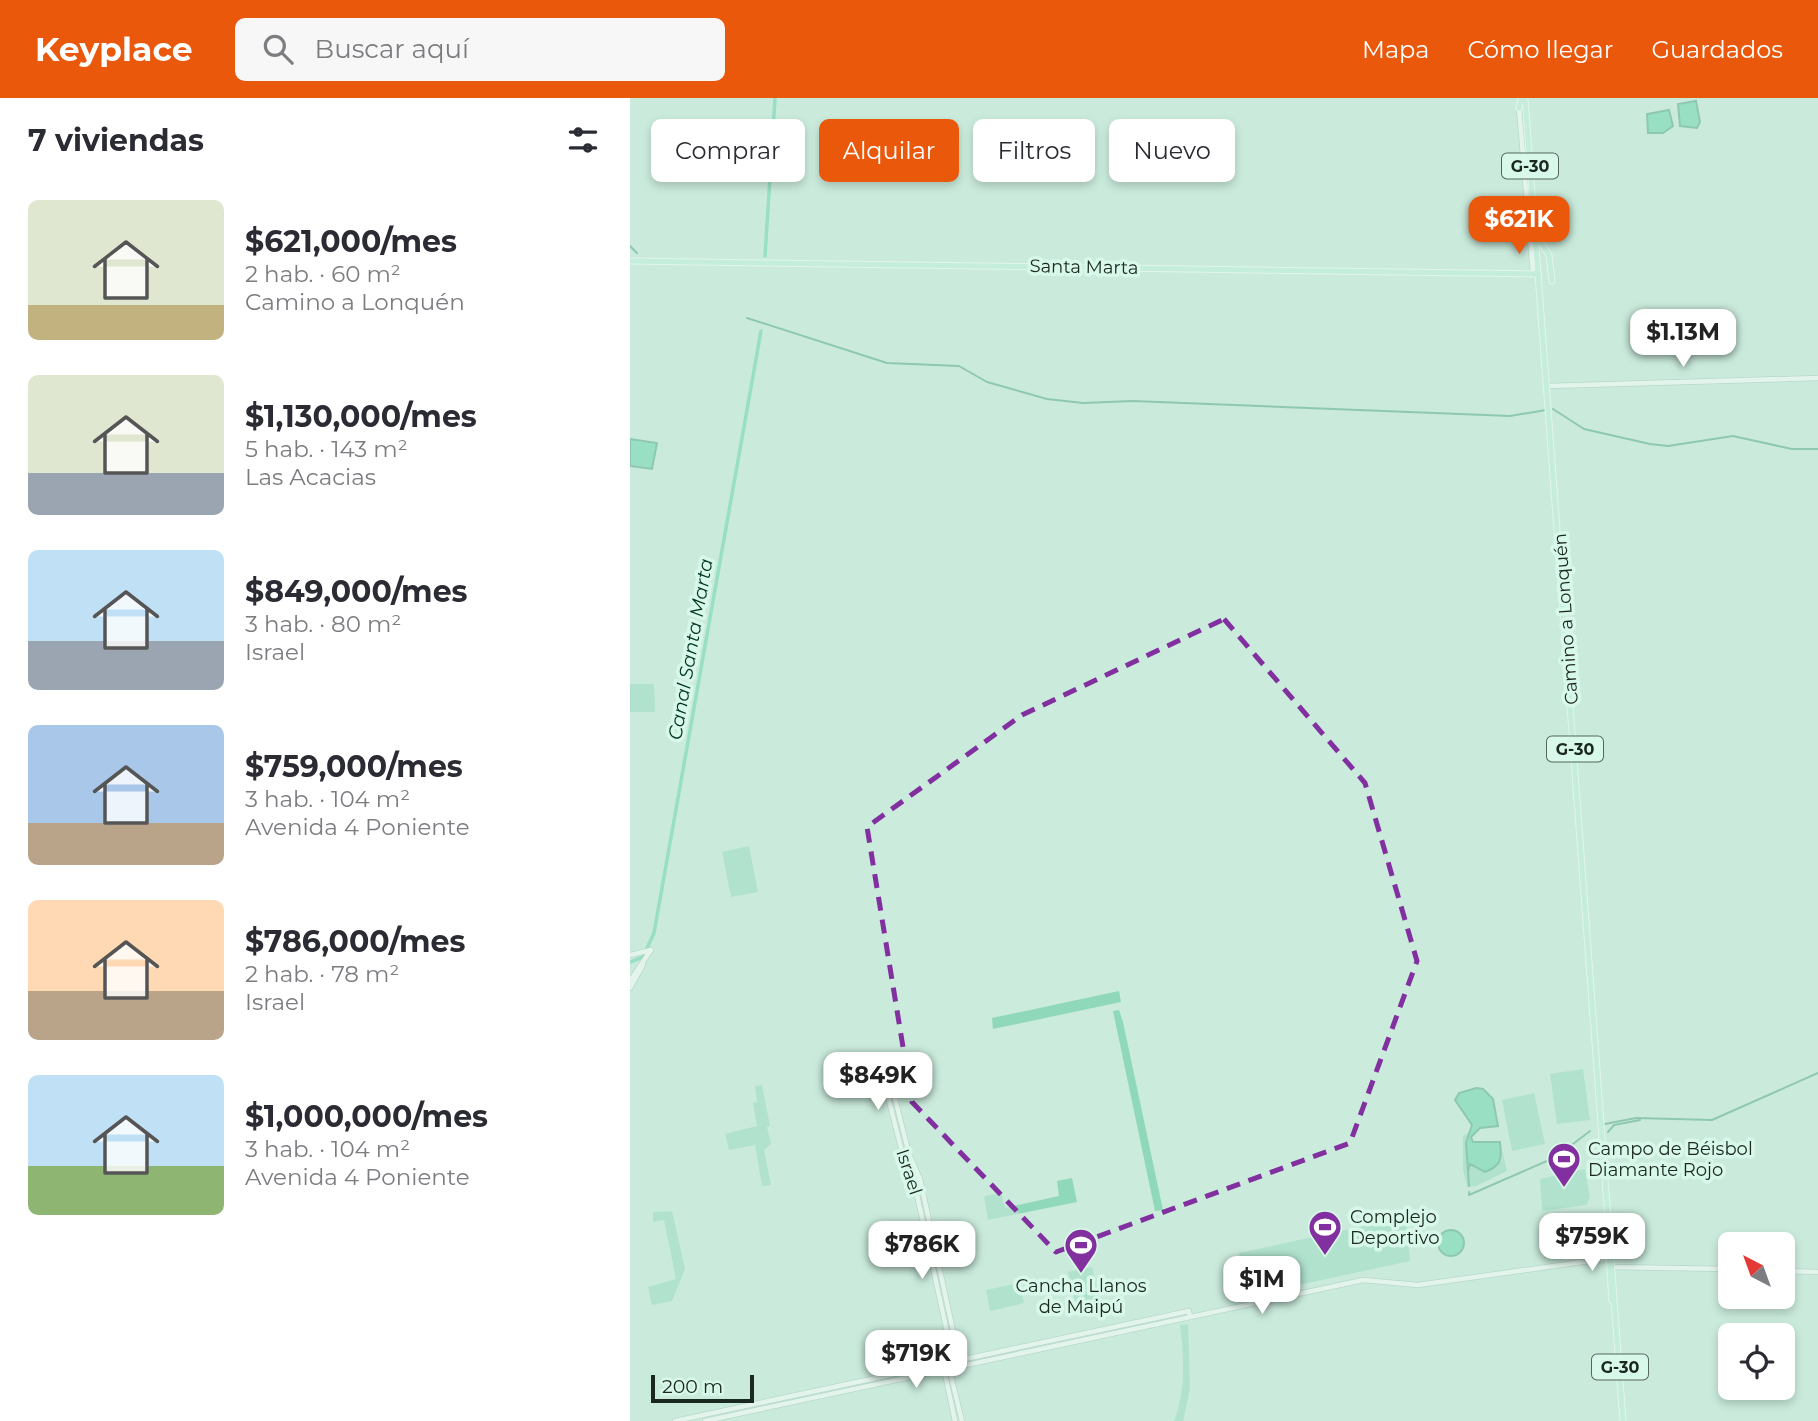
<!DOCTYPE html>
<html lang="es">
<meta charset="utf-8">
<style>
:root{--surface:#fff;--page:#f7f7f7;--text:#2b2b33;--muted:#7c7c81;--accent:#ea580c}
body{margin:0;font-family:Montserrat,sans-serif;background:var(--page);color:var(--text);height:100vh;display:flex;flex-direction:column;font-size:26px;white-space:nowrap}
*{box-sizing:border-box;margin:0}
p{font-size:23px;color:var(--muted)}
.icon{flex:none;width:38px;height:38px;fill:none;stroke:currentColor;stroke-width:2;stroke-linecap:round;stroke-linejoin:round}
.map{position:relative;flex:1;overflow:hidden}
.drawer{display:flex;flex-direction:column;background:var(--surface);width:630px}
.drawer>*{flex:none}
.guide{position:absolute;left:21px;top:21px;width:665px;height:63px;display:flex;gap:14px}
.needle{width:46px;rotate:319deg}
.fabs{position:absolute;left:1088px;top:1134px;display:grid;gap:14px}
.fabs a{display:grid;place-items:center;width:77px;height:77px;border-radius:10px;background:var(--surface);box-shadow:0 4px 10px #0003;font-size:35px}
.scale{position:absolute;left:21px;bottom:18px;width:103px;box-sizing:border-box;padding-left:7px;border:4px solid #1b2721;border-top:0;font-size:19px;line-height:24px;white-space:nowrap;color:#1b2721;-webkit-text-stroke:5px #d8f8e9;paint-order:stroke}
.price{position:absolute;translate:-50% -60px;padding:0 16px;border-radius:14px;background:#fff;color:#222;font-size:23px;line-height:46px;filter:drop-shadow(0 2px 4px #0008)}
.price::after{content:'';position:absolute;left:50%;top:42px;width:21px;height:16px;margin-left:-10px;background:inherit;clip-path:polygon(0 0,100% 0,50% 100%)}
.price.current{background:var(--accent);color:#fff}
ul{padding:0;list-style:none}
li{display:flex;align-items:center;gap:21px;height:175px;padding:0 28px}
li span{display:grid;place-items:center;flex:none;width:196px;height:140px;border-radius:10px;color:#555}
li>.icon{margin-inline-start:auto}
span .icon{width:84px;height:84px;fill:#fffc;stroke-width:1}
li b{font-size:30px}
h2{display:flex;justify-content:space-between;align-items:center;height:84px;padding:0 28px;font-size:30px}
.pill{padding:0 24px;border-radius:10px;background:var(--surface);box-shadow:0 4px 10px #0003;font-size:24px;line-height:63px}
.pill.current{background:var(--accent);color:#fff}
header{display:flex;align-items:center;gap:42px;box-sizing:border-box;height:98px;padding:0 35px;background:var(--accent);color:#fff}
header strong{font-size:33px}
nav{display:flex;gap:38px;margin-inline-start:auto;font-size:24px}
.search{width:490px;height:63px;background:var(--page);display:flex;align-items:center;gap:18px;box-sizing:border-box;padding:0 24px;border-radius:10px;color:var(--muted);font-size:26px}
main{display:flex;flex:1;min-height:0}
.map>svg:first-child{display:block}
</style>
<header>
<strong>Keyplace</strong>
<div class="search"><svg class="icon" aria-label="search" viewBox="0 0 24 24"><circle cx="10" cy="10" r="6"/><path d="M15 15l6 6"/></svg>Buscar aquí</div>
<nav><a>Mapa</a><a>Cómo llegar</a><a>Guardados</a></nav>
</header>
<main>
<section class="drawer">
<h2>7 viviendas<svg class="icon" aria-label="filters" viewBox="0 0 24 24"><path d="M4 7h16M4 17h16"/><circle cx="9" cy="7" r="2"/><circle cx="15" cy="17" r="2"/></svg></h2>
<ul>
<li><span style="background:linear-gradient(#dfe7d0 75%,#c2b280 0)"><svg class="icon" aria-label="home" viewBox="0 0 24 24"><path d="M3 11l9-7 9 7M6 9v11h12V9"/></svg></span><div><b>$621,000/mes</b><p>2 hab. · 60 m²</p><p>Camino a Lonquén</p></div></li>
<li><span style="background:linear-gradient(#dfe7d0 70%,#9aa5b1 0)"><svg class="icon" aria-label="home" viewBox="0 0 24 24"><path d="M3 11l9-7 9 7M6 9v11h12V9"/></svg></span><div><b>$1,130,000/mes</b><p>5 hab. · 143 m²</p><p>Las Acacias</p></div></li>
<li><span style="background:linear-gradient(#bfe0f5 65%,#9aa5b1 0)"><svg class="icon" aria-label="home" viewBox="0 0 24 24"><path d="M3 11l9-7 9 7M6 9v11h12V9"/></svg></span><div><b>$849,000/mes</b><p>3 hab. · 80 m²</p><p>Israel</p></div></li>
<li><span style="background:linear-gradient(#a9c7e8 70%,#b9a48a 0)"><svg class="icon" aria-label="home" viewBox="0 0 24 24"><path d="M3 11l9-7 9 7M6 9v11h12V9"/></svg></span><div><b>$759,000/mes</b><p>3 hab. · 104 m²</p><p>Avenida 4 Poniente</p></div></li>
<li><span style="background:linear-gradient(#ffd9b3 65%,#b9a48a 0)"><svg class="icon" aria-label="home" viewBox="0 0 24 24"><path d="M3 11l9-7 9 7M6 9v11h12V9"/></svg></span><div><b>$786,000/mes</b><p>2 hab. · 78 m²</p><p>Israel</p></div></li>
<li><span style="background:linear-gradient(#bfe0f5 65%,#8fb573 0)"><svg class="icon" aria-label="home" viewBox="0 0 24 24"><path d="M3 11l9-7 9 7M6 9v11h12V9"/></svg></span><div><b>$1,000,000/mes</b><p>3 hab. · 104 m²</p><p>Avenida 4 Poniente</p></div></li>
</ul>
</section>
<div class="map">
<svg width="1188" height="1323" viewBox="0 0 1188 1323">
<rect width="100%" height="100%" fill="#cbebdc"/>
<g fill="#90d8ba">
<polygon points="0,586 24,586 25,614 0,614"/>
<polygon points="119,748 128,794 101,799 92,754"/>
<polygon points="489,893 491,904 363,931 362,920"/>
<polygon points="489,912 493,924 533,1112 525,1113 483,913"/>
<polygon points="953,971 960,1022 927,1026 920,976"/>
<polygon points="132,987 140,1028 137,1029 141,1046 134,1052 141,1087 132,1088 125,1047 99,1052 95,1036 127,1028 123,1005 127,1004 125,988"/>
<polygon points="904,995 915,1046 882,1053 872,1002"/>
<polygon points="842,1032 838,1037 839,1072 839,1066 872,1063 870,1044 877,1073 846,1088 837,1089 833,1071 833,1038"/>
<polygon points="955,1071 960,1100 956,1107 912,1113 910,1081"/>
<polygon points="442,1080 447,1104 358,1122 354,1098 371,1095 375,1110 429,1098 427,1083"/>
<polygon points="42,1113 55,1171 42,1203 22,1207 18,1189 46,1181 34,1122 23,1124 23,1114"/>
<polygon points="776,1119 780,1163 618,1198 609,1155"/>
<polygon points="462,1169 471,1206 447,1212 438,1174"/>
<polygon points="389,1185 394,1205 360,1213 356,1192"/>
<path d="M558,1226L560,1291L553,1323H544C556,1293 554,1259 550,1227Z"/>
</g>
<g fill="#5bd0a5" stroke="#489d7d" stroke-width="2">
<polygon points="1066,3 1070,24 1067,30 1050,28 1048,6"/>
<polygon points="1039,12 1043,28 1033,35 1018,35 1017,16"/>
<polygon points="0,341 27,345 22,371 0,368"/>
<path d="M846,990L853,991L863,1001L868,1028L850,1030L841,1039L843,1044H870C872,1061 872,1067 855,1074L840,1066L838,1073L836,1045L842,1027L825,1002L829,995Z"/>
<circle cx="821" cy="1145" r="13"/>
</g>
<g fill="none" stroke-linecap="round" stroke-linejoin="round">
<g stroke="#489d7d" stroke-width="2">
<polyline points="0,148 7,155"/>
<polyline points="117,220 257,265 329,268 357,284 417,301 453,305 503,303 880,318 916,312"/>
<polyline points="923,311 954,331 1020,346 1038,348 1103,338 1162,351 1188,351"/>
<polyline points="975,1026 1006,1020 1082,1022 1188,975"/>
<polyline points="978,1034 984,1027 1010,1022"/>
<polyline points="838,1073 839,1088"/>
<polyline points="839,1094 839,1097 926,1059 960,1033"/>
</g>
<g stroke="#5bd0a5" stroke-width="3.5">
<polyline points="135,158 145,0"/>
<polyline points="0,864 13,859 24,835 131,233"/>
</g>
<defs>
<g id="secondary">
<polyline points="889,10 903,176"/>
<polyline points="918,288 1188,280"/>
<polyline points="0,857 21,852"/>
<polyline points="0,883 21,852"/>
<polyline points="0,890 13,867"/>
<polyline points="254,957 279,1056 290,1081 330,1265"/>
<polyline points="248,959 273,1058 284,1083 324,1266"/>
<polyline points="979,1169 1101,1171"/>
<polyline points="1153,1173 1188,1174"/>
<polyline points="319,1270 332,1323"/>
<polyline points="314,1271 325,1323"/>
<polyline points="45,1323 559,1213 560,1219"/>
<polyline points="75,1323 733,1182 788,1187 981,1160"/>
</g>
<g id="primary">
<polyline points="895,0 993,1323"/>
<polyline points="889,10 891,0"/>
<polyline points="906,138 919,157 922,183"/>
<polyline points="0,163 909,176"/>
<polyline points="978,1140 982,1203"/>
</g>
</defs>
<use href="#secondary" stroke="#a2c1b3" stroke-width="6"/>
<use href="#primary" stroke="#fff" stroke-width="7"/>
<use href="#secondary" stroke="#fff" stroke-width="4.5"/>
<use href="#primary" stroke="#bcf0da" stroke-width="5"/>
</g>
<path d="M0 0H1188V1323H0ZM594,521L735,685L787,863L720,1045L426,1154L282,1004L237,729L392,617Z" fill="#cbebdc" fill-opacity=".55" fill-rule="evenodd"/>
<path fill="none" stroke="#82309f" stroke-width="5" stroke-dasharray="14 9" stroke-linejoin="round" d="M594,521L735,685L787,863L720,1045L426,1154L282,1004L237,729L392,617Z"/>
<defs>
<symbol id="stadium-pin" viewBox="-11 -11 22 30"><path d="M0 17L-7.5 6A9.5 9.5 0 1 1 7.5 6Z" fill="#82309f" stroke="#d8f8e9"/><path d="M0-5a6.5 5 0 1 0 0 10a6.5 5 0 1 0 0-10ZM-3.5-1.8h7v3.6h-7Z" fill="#fff"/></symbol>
</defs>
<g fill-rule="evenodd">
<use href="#stadium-pin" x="915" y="1042" width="38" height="52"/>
<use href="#stadium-pin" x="676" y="1110" width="38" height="52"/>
<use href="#stadium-pin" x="432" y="1128" width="38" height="52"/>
</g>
<g text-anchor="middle" stroke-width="7" stroke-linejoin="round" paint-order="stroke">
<g fill="#d8f8e9" stroke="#54665d" stroke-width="2">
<rect x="872" y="55.5" width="56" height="25" rx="5"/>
<rect x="917" y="638.5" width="56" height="25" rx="5"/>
<rect x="962" y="1256.5" width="56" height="25" rx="5"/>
</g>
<g font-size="16" font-weight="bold" fill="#1b2721">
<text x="900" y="74">G-30</text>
<text x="945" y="657">G-30</text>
<text x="990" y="1275">G-30</text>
</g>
<g font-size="18" fill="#1b2721" stroke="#d8f8e9">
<text transform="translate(454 169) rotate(1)" y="6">Santa Marta</text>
<text transform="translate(936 521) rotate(-94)" y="6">Camino a Lonquén</text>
<text transform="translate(279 1074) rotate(72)" y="6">Israel</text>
</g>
<g font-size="18" fill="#1b2721" stroke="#d8f8e9" text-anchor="start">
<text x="958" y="1057">Campo de Béisbol<tspan x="958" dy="21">Diamante Rojo</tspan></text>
<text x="720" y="1125">Complejo<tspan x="720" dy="21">Deportivo</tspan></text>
<text x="451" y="1194" text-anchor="middle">Cancha Llanos<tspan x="451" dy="21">de Maipú</tspan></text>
</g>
<g font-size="19" font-style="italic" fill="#003524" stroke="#d8f8e9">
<text transform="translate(60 551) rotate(-80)" y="7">Canal Santa Marta</text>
</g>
</g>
</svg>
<div class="fabs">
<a><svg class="needle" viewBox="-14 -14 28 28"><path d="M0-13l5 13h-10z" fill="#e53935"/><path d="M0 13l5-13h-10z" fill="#7c7c81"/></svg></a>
<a><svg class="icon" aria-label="locate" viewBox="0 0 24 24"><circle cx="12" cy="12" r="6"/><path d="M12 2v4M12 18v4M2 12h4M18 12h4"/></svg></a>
</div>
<div class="scale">200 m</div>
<b class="price current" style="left:889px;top:158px">$621K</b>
<b class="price" style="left:1053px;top:271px">$1.13M</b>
<b class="price" style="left:248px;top:1014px">$849K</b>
<b class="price" style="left:962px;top:1175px">$759K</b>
<b class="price" style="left:292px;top:1183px">$786K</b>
<b class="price" style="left:632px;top:1218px">$1M</b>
<b class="price" style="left:286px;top:1292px">$719K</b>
<div class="guide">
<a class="pill">Comprar</a>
<a class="pill current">Alquilar</a>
<a class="pill">Filtros</a>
<a class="pill">Nuevo</a>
</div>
</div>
</main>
